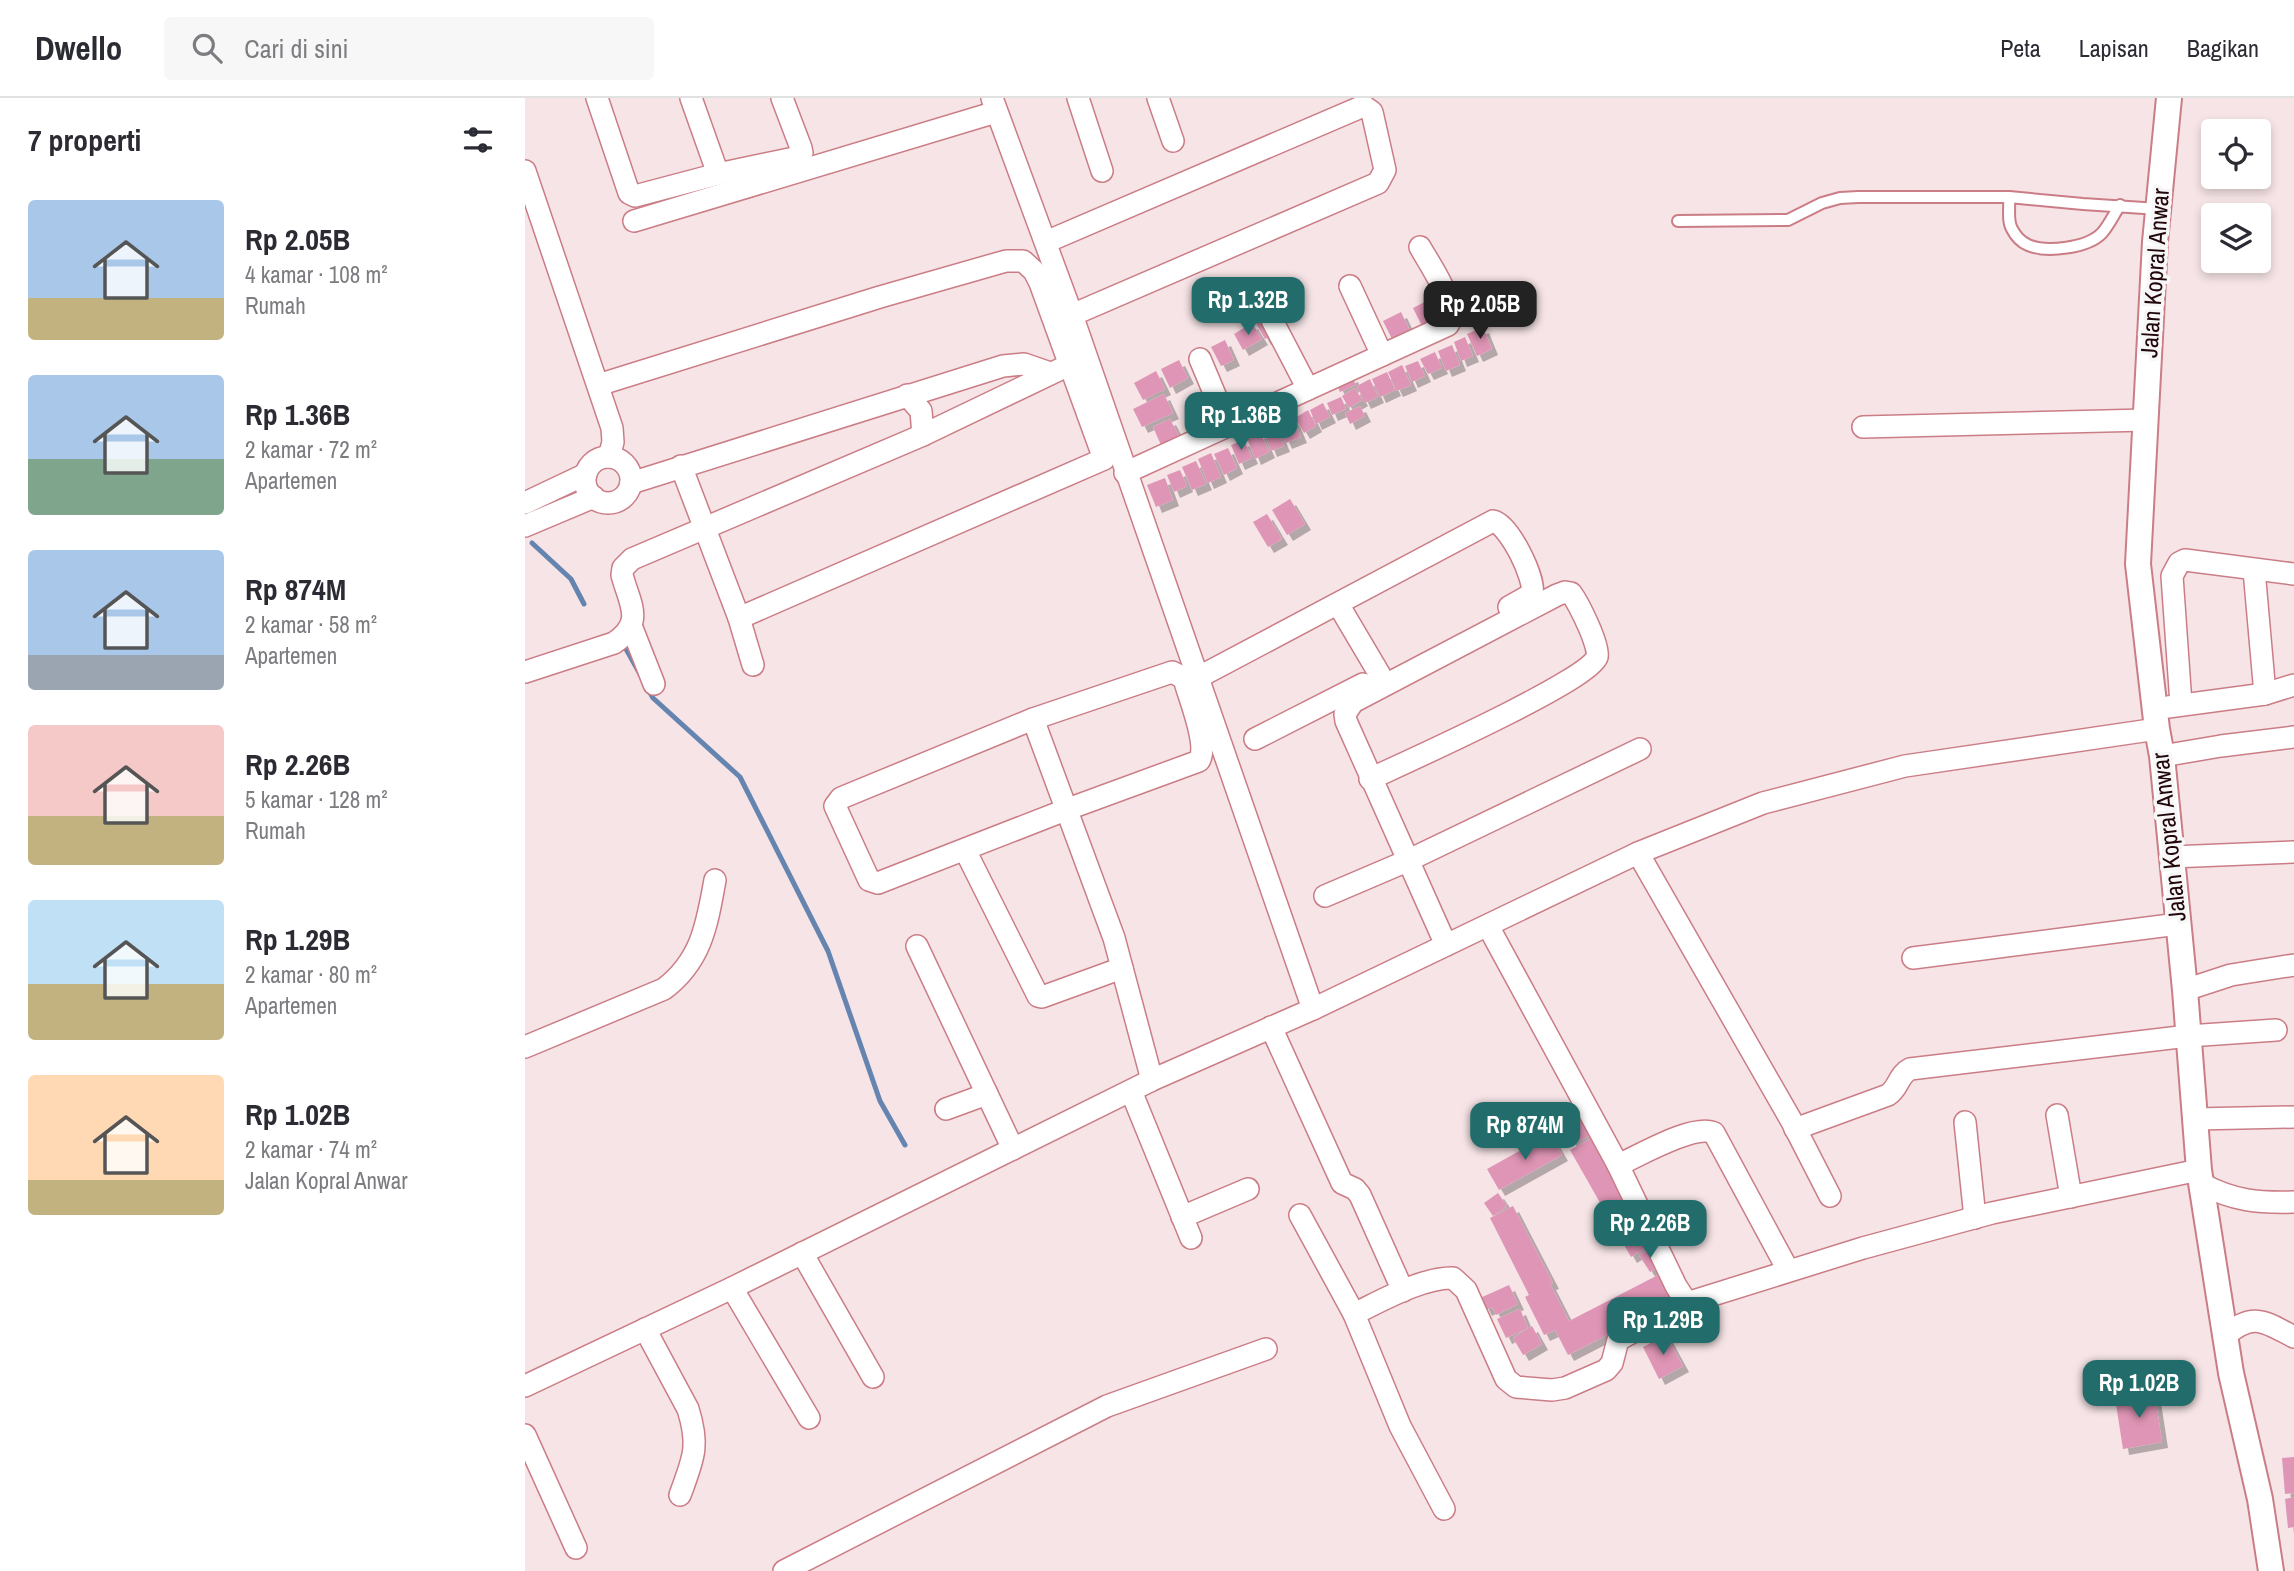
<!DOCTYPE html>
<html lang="id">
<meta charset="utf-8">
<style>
:root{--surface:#fff;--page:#f7f7f7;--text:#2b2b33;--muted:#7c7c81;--line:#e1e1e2;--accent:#226d6b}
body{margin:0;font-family:"Archivo Narrow",sans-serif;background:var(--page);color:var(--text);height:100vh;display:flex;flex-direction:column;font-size:26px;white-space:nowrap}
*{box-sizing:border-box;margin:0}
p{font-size:23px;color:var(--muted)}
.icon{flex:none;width:38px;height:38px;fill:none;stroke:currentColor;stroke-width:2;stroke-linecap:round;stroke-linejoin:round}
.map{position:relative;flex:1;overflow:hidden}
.panel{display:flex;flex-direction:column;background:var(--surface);width:525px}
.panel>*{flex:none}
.controls{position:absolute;left:1676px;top:21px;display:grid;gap:14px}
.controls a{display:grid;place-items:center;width:70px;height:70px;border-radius:7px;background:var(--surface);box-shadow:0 4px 10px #0003;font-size:35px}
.price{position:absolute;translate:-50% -60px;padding:0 16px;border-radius:14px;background:var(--accent);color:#fff;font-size:23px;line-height:46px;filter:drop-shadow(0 2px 4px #0008)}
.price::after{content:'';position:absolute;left:50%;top:42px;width:21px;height:16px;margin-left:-10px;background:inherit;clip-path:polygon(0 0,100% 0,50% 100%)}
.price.on{background:#222;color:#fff}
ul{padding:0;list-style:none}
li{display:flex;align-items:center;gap:21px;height:175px;padding:0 28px}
li span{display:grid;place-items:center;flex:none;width:196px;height:140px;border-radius:7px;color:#555}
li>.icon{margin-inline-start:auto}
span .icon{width:84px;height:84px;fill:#fffc;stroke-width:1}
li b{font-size:30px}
h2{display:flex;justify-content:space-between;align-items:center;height:84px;padding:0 28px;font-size:30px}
header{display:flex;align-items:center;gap:42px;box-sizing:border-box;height:98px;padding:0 35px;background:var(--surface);border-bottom:2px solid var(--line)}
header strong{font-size:33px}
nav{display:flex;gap:38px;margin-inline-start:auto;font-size:24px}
.search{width:490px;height:63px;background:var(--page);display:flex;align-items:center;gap:18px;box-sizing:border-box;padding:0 24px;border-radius:7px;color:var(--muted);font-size:26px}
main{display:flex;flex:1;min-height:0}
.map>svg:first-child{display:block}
</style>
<header>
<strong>Dwello</strong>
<div class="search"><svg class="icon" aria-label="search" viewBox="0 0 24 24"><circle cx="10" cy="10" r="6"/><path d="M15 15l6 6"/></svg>Cari di sini</div>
<nav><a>Peta</a><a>Lapisan</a><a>Bagikan</a></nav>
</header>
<main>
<section class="panel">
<h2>7 properti<svg class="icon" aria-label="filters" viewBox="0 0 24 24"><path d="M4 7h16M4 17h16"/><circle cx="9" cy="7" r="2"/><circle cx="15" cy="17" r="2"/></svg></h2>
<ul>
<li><span style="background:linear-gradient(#a9c7e8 70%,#c2b280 0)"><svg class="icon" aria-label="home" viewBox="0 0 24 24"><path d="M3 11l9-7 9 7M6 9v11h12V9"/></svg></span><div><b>Rp 2.05B</b><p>4 kamar · 108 m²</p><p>Rumah</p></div></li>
<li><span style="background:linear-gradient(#a9c7e8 60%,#7fa58c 0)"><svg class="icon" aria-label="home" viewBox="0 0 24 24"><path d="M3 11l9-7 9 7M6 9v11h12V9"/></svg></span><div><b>Rp 1.36B</b><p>2 kamar · 72 m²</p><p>Apartemen</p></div></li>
<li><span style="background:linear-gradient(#a9c7e8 75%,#9aa5b1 0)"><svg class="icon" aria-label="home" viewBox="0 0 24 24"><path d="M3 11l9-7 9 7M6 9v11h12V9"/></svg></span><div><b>Rp 874M</b><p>2 kamar · 58 m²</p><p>Apartemen</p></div></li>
<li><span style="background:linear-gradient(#f6c9c9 65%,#c2b280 0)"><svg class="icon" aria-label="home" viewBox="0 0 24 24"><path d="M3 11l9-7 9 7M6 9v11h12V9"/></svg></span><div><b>Rp 2.26B</b><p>5 kamar · 128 m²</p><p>Rumah</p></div></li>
<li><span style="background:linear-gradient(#bfe0f5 60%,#c2b280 0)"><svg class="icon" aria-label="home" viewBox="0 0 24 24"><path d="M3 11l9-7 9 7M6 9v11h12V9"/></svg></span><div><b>Rp 1.29B</b><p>2 kamar · 80 m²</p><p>Apartemen</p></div></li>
<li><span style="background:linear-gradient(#ffd9b3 75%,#c2b280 0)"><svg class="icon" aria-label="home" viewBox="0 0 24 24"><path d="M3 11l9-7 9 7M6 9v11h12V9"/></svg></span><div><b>Rp 1.02B</b><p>2 kamar · 74 m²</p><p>Jalan Kopral Anwar</p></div></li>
</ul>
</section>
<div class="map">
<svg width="1769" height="1473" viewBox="0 0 1769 1473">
<defs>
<filter id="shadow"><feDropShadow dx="6" dy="6" stdDeviation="0" flood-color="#0004"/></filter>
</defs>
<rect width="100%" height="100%" fill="#f6e4e6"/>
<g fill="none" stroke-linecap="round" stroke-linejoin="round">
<g stroke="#6684b0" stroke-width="5">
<polyline points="7,445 46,481 59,506"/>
<polyline points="101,551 115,576"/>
<polyline points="123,591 128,600 215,679 303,853 355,1003 380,1047"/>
</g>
</g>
<g fill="#df95b5" filter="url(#shadow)">
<polygon points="913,197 923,217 898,230 888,210"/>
<polygon points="876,214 885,233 867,241 858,223"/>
<polygon points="739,220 749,236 740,241 731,225"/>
<polygon points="727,225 737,241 718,252 709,236"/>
<polygon points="958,229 967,251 952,258 942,236"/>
<polygon points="940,239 948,258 936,263 929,244"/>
<polygon points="700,242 709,262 696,268 686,249"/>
<polygon points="927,247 935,267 921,273 913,253"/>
<polygon points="910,254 917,270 903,276 895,261"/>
<polygon points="654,262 663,280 645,290 636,271"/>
<polygon points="893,263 900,278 887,284 880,268"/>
<polygon points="877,267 886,287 872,293 863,274"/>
<polygon points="631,273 640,291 618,302 609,285"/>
<polygon points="862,274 870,292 855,299 847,281"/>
<polygon points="827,278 831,287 815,294 811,285"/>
<polygon points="845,281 853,299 840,305 832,288"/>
<polygon points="830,290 837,302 824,310 817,298"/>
<polygon points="639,296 648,315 617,329 608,311"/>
<polygon points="816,299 821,311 807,317 802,305"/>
<polygon points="798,305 805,319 791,326 785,312"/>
<polygon points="835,308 840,318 825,326 820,315"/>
<polygon points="783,312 791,328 779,335 770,320"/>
<polygon points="768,320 776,339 761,345 753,327"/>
<polygon points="645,321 654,338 636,347 628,329"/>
<polygon points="751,328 759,348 746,353 738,333"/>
<polygon points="735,334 744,354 730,361 722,340"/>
<polygon points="719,342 727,360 714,366 706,347"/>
<polygon points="703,350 712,370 699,377 689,356"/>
<polygon points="686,355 696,379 683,385 673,361"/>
<polygon points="671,363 681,386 667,392 657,369"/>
<polygon points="655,372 662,388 649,394 642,377"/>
<polygon points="640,380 648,402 631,409 622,387"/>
<polygon points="765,401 780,426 762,437 747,412"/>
<polygon points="742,416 757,441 743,449 728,424"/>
<polygon points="1051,1015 1064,1038 1048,1047 1036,1024"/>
<polygon points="1025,1036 1037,1057 974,1092 962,1071"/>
<polygon points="1068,1039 1129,1145 1106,1159 1045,1052"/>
<polygon points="973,1095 982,1108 968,1118 959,1105"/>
<polygon points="988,1108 1028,1185 1025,1186 1044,1223 1135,1176 1148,1203 1043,1257 1030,1232 1019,1237 1000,1199 1004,1197 965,1120"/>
<polygon points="1125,1150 1136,1167 1125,1174 1114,1157"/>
<polygon points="984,1187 993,1206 971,1217 967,1209 961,1212 955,1200"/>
<polygon points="995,1211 1003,1230 981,1240 972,1221"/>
<polygon points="1007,1228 1017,1246 998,1257 988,1240"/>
<polygon points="1141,1237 1158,1268 1134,1281 1118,1249"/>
<polygon points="1629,1292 1637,1344 1598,1351 1590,1300"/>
<polygon points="1769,1359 1769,1395 1760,1396 1757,1360"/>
<polygon points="1769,1399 1769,1429 1763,1430 1760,1401"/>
</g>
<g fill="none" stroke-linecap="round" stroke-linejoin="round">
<defs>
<g id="service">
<path d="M1484,99C1485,109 1482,123 1487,131C1490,137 1496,144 1503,147C1521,155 1563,150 1577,135C1584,127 1589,116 1595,107"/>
<polyline points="1153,123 1263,122 1297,105 1315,100 1333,99 1484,99 1558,106 1634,111"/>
</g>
<g id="minor">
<polyline points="72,0 104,95 110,98 193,76 274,59 277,55 276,50 257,0"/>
<polyline points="166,0 193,76"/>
<polyline points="467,0 547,217 788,911"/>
<polyline points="553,0 577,73"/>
<polyline points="633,0 648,43"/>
<polyline points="0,73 87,330 88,344 84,359"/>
<polyline points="109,123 471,14"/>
<polyline points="521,144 836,9 840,9 847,14 860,72 853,85 547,217"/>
<polyline points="825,188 857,257"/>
<polyline points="747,222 783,291"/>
<polyline points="675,261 703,328"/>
<polyline points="73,287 355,199 481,163 498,163 509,173 515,185 579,361 214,520"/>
<polyline points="382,297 396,313 398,337"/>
<polyline points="1338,329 1621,322"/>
<circle cx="83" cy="382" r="23"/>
<polyline points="156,368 214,520 228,567"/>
<path d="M600,375L923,227C935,209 905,167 895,149"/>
<polyline points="106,385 478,268 499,266 525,275"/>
<polyline points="0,405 61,376"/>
<polyline points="0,428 69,399"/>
<polyline points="1729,472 1740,596"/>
<polyline points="813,506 855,577"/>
<polyline points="107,530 129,586"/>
<path d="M0,574L89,545C120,524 105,507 97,477L98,470L107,461L398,337L544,267"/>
<path d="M647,574L657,579L660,584C665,603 684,647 674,663L543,711L353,785L344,782L310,708L316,700L508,621Z"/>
<path d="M674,579L968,423C984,426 1011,481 1007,496L984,509"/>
<polyline points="1656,606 1647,478 1654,465 1660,462 1769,476"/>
<polyline points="1643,609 1740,596 1769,587"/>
<polyline points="508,621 589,840 627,982"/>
<polyline points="730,641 838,586"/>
<polyline points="1637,658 1696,648 1769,639"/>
<path d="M845,681C877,666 1065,582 1072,559C1075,548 1054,506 1046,495L1040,494L1032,497L828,604L820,616L821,623L921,847"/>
<polyline points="440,752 513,898 517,899 597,870"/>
<polyline points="1113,755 1266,1022 1305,1098"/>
<polyline points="1646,759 1769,754"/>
<polyline points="800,798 882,763 1115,651"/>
<polyline points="963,828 1093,1067 1151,1188 1162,1205"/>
<polyline points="392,848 488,1051"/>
<polyline points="1388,860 1653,826"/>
<polyline points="1660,892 1706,877 1769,867"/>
<polyline points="746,929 817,1085 830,1091 835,1097 878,1193"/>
<path d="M0,949L139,891C177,862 182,826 190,782"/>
<polyline points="606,993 666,1140"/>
<polyline points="421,1011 462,996"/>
<polyline points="1532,1017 1546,1099"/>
<polyline points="1670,1021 1769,1019"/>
<polyline points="1440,1024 1450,1120"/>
<path d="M1270,1031L1363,997C1374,990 1373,977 1385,971L1663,938L1751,932"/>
<path d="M1093,1067C1114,1058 1169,1025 1189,1035L1263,1172"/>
<path d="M1677,1086C1709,1103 1733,1105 1769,1104"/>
<polyline points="775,1117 829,1216"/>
<polyline points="657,1119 723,1091"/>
<polyline points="277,1155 348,1279"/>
<polyline points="207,1190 284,1320"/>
<path d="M120,1231L163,1311C175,1349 168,1361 155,1397"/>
<path d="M1700,1238C1728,1213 1740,1224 1769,1239"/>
<polyline points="0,1288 207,1190 627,982 788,911 1113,755 1238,705 1380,668 1632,631"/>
<polyline points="0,1337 51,1450"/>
<path d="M919,1411L875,1328L829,1216C856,1203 898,1179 928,1180L941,1192L981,1281L991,1289L1027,1292L1040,1290L1081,1272L1087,1265L1093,1242L1162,1205L1338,1150L1467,1115L1674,1072"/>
<polyline points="259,1473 582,1308 741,1251"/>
</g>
<polyline id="tertiary" points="1644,0 1630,144 1613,466 1632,631 1637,658 1660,892 1674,1072 1706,1275 1735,1401 1746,1473"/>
</defs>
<use href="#service" stroke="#cb7d86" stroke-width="14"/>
<use href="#minor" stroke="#cb7d86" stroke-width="24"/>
<use href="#tertiary" stroke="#cb7d86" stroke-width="28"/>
<use href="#service" stroke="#fff" stroke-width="10"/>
<use href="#minor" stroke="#fff" stroke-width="21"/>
<use href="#tertiary" stroke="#fff" stroke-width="24"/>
</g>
<g text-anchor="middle" stroke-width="7" stroke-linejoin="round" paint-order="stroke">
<g font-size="24" fill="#21060b" stroke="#f7f7f7">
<text transform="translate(1630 175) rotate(-86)" y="8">Jalan Kopral Anwar</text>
<text transform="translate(1644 739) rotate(-96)" y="8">Jalan Kopral Anwar</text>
</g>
</g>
</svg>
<div class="controls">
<a><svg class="icon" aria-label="locate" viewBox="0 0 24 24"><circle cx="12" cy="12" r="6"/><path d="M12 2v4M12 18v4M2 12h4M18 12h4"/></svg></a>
<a><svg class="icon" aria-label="layers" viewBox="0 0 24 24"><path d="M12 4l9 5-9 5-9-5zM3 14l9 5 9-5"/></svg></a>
</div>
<b class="price" style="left:723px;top:239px">Rp 1.32B</b>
<b class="price on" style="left:955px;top:243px">Rp 2.05B</b>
<b class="price" style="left:716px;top:354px">Rp 1.36B</b>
<b class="price" style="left:1000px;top:1064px">Rp 874M</b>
<b class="price" style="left:1125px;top:1162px">Rp 2.26B</b>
<b class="price" style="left:1138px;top:1259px">Rp 1.29B</b>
<b class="price" style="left:1614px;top:1322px">Rp 1.02B</b>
</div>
</main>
